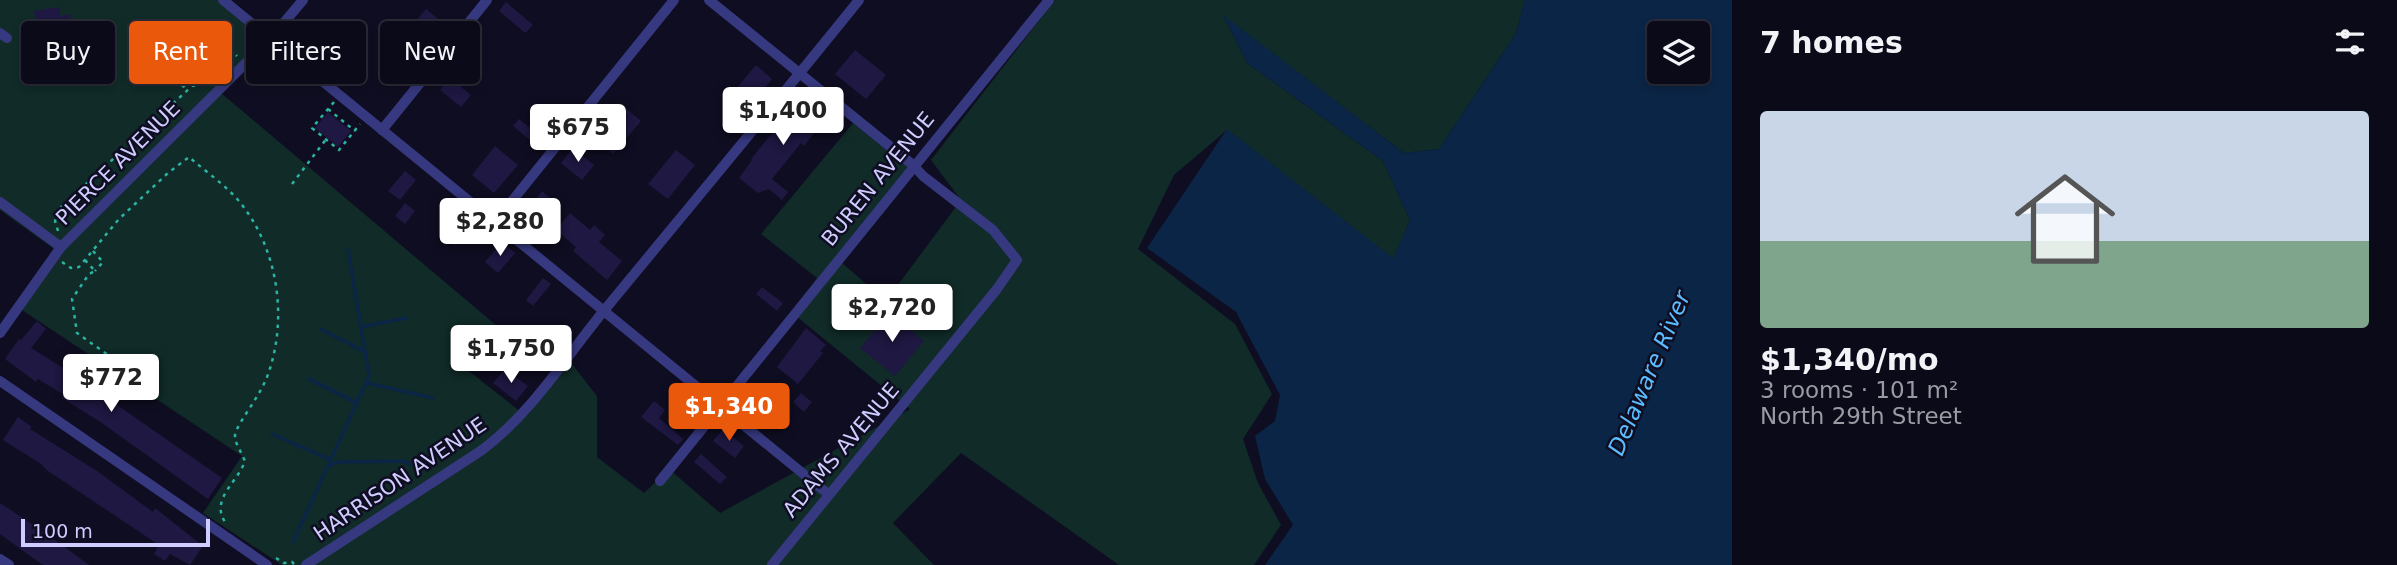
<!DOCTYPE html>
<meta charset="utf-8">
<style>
:root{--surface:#0b0a19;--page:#191826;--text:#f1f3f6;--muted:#9a9aa2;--line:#2b2b38;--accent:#ea580c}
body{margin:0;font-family:"DejaVu Sans",sans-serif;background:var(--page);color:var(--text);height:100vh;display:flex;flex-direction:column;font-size:26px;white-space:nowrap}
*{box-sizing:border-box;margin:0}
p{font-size:23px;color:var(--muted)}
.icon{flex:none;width:38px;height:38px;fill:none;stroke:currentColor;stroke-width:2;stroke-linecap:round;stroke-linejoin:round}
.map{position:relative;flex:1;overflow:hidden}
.panel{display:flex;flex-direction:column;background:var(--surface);width:665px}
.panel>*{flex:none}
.guide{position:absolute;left:21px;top:21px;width:665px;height:63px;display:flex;gap:14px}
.tools{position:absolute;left:1647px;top:21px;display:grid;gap:14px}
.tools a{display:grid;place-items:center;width:63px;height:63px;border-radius:7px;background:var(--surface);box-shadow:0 4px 10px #0003,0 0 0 2px var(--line);font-size:35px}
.scale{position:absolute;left:21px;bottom:18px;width:189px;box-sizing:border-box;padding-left:7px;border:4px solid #cfccff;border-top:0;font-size:19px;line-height:24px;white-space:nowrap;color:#cfccff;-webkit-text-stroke:5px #0f0d21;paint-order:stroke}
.price{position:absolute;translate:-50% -60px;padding:0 16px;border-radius:7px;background:#fff;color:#222;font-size:23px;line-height:46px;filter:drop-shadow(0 2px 4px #0008)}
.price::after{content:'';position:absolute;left:50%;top:42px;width:21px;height:16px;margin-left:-10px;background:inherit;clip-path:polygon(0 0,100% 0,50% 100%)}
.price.current{background:var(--accent);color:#fff}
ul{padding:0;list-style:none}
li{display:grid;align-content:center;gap:14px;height:371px;padding:0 28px}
li span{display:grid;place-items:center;height:217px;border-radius:7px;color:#555}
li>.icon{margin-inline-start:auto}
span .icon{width:126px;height:126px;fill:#fffc;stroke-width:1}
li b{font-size:30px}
h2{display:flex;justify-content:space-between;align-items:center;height:84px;padding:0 28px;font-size:30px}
.pill{padding:0 24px;border-radius:7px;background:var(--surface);box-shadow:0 4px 10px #0003,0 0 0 2px var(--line);font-size:24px;line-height:63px}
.pill.current{background:var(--accent);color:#fff}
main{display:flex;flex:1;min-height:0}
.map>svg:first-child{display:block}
</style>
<main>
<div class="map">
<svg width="1732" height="565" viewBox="0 0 1732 565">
<rect width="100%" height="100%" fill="#0f0d21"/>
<polygon fill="#102b28" points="0,0 222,0 274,43 221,93 497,326 465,368 521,412 568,359 597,396 597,457 644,493 669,469 720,513 910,409 791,312 817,278 761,234 853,123 908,167 835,257 886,301 961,200 931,160 1055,0 1525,0 1516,33 1439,149 1404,153 1224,17 1247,63 1383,161 1410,220 1393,259 1227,130 1174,175 1138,249 1235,324 1272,394 1243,439 1258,483 1281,525 1254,565 1119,565 961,453 893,523 934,565 282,565 203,513 242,456 16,306 54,249 0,210"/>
<path fill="#0b2546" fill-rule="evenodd" d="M1525,0H1732V565H1265L1293,525L1265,479L1255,436L1275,421L1280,395L1236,312L1147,248L1227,129L1393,258L1410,220L1383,161L1247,63L1223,15L1404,153L1439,149L1516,33ZM1659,33H1698V72H1659Z"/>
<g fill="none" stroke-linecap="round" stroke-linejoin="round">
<g stroke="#0b2546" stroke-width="3.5">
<polyline points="361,327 406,318"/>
<polyline points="321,329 365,352"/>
<polyline points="309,379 357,403"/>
<polyline points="367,383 433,398"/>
<polyline points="272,434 331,460"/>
<polyline points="329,465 339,462 402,461 420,467"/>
<polyline points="293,542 369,376 348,250"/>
</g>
</g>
<g fill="#1e1842">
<polygon points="506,2 533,25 525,33 499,11"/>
<polygon points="59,7 60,16 70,14 73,34 55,37 60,66 49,68 49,72 36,74 27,22 36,21 34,11"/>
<polygon points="426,9 446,25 437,37 417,20"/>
<polygon points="855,50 886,75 866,99 835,74"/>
<polygon points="756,65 772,79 743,116 725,102"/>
<polygon points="450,78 471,95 461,107 440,90"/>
<polygon points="804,94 825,112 819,119 823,122 804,146 801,143 772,179 788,192 782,200 769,189 758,193 739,178 752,160 751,159"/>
<polygon points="622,105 641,121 613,154 595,139"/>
<polygon points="328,112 351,131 338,147 315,128"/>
<polygon points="519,119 544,139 538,147 513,126"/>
<polygon points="495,146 518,165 494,193 472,175"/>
<polygon points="573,148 594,165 582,180 561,163"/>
<polygon points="676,150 695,165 668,199 648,184"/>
<polygon points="405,171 416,180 400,200 388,191"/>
<polygon points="542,191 551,199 538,216 529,208"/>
<polygon points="405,203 415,211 405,224 395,216"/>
<polygon points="570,213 590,230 594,225 605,235 599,242 622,261 607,280 573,251 576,247 556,230"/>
<polygon points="462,214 474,224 456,246 444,236"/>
<polygon points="502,242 515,253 498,273 485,262"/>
<polygon points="543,278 551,284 533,306 526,300"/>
<polygon points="762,287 783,303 777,311 756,294"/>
<polygon points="889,313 924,341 895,376 860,348"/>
<polygon points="37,321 46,329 31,348 70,372 96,394 97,392 120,407 222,478 208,499 102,423 62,398 64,395 38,379 36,382 5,359 19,339 21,340"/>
<polygon points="806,328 826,345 820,351 823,353 798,384 777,367"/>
<polygon points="531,329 555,348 549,355 525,336"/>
<polygon points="505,369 528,386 516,401 493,383"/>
<polygon points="763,383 790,404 777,420 748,402"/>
<polygon points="801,393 812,402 804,412 793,402"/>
<polygon points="654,401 665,410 659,418 683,439 678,445 641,417"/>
<polygon points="18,417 32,427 30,429 97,471 153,512 155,508 203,546 190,565 170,554 165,561 154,554 159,545 48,471 41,464 3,440"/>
<polygon points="723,429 744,446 735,458 713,441"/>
<polygon points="701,454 727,477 720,484 694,462"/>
<polygon points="0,503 44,532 89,565 44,565 40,563 0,534"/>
</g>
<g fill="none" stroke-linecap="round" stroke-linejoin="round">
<g stroke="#2cb3a3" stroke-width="2.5" stroke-dasharray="3.5 5" stroke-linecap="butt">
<polyline points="224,43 237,56"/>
<polyline points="182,85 187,90"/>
<polyline points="334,102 312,128 339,150 360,124"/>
<polyline points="328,109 355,131"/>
<polyline points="292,184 327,138"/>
<polyline points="58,231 55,221 58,210 192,86 208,83"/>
<polyline points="93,251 103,262 95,271"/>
<polyline points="85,260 95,271 89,274 72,299 77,333 108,355 134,367"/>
<path d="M62,262L71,268L79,267L119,219L168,173L189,157C205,171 224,184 238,200C278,247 289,319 267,377C259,397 244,414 235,433V440L245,461C238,482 210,499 225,522"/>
<polyline points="276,558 284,563 292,562 294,564"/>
</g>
<g stroke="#373980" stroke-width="10">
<polyline points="223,0 828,494"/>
<polyline points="709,0 913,165 923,176 993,230 1017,260 997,289 772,565"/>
<polyline points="0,33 7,38"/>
<polyline points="382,130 487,0"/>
<polyline points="0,202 61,247"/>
<polyline points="495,222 674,0"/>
<polyline points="0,333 61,247 271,38 303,0"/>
<polyline points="0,381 267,565"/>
<polyline points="660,481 1049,0"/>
<polyline points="0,559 9,565"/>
<path d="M306,565L482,450C533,412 566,356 607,307C691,205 776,103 859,0"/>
</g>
</g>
<g text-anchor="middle" stroke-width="5" stroke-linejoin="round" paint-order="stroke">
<g font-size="21" fill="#cfccff" stroke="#0f0d21">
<text transform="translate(118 163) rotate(-45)" y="7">PIERCE AVENUE</text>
<text transform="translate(878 179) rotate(-51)" y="7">BUREN AVENUE</text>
<text transform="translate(841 450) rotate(-50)" y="7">ADAMS AVENUE</text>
<text transform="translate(400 479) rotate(-34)" y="7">HARRISON AVENUE</text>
</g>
<g font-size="23" font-style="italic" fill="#5abdff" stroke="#0f0d21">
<text transform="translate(1649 373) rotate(-67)" y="8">Delaware River</text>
</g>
</g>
</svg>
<div class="tools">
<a><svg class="icon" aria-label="layers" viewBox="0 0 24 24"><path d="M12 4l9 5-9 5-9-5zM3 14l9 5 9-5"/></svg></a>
</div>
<div class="scale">100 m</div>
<b class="price" style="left:783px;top:147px">$1,400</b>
<b class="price" style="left:578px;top:164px">$675</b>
<b class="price" style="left:500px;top:258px">$2,280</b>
<b class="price" style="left:892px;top:344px">$2,720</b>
<b class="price" style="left:511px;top:385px">$1,750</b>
<b class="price" style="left:111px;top:414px">$772</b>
<b class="price current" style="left:729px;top:443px">$1,340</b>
<div class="guide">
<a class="pill">Buy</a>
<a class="pill current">Rent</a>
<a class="pill">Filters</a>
<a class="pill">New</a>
</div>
</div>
<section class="panel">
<h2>7 homes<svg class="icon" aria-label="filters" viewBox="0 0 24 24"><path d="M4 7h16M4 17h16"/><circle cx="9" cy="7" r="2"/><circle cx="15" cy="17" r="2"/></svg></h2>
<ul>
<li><span style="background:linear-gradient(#c9d6e8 60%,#7fa58c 0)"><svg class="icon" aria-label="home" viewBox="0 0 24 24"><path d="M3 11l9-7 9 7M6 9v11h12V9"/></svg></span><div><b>$1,340/mo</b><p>3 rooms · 101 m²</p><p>North 29th Street</p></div></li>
</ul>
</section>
</main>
